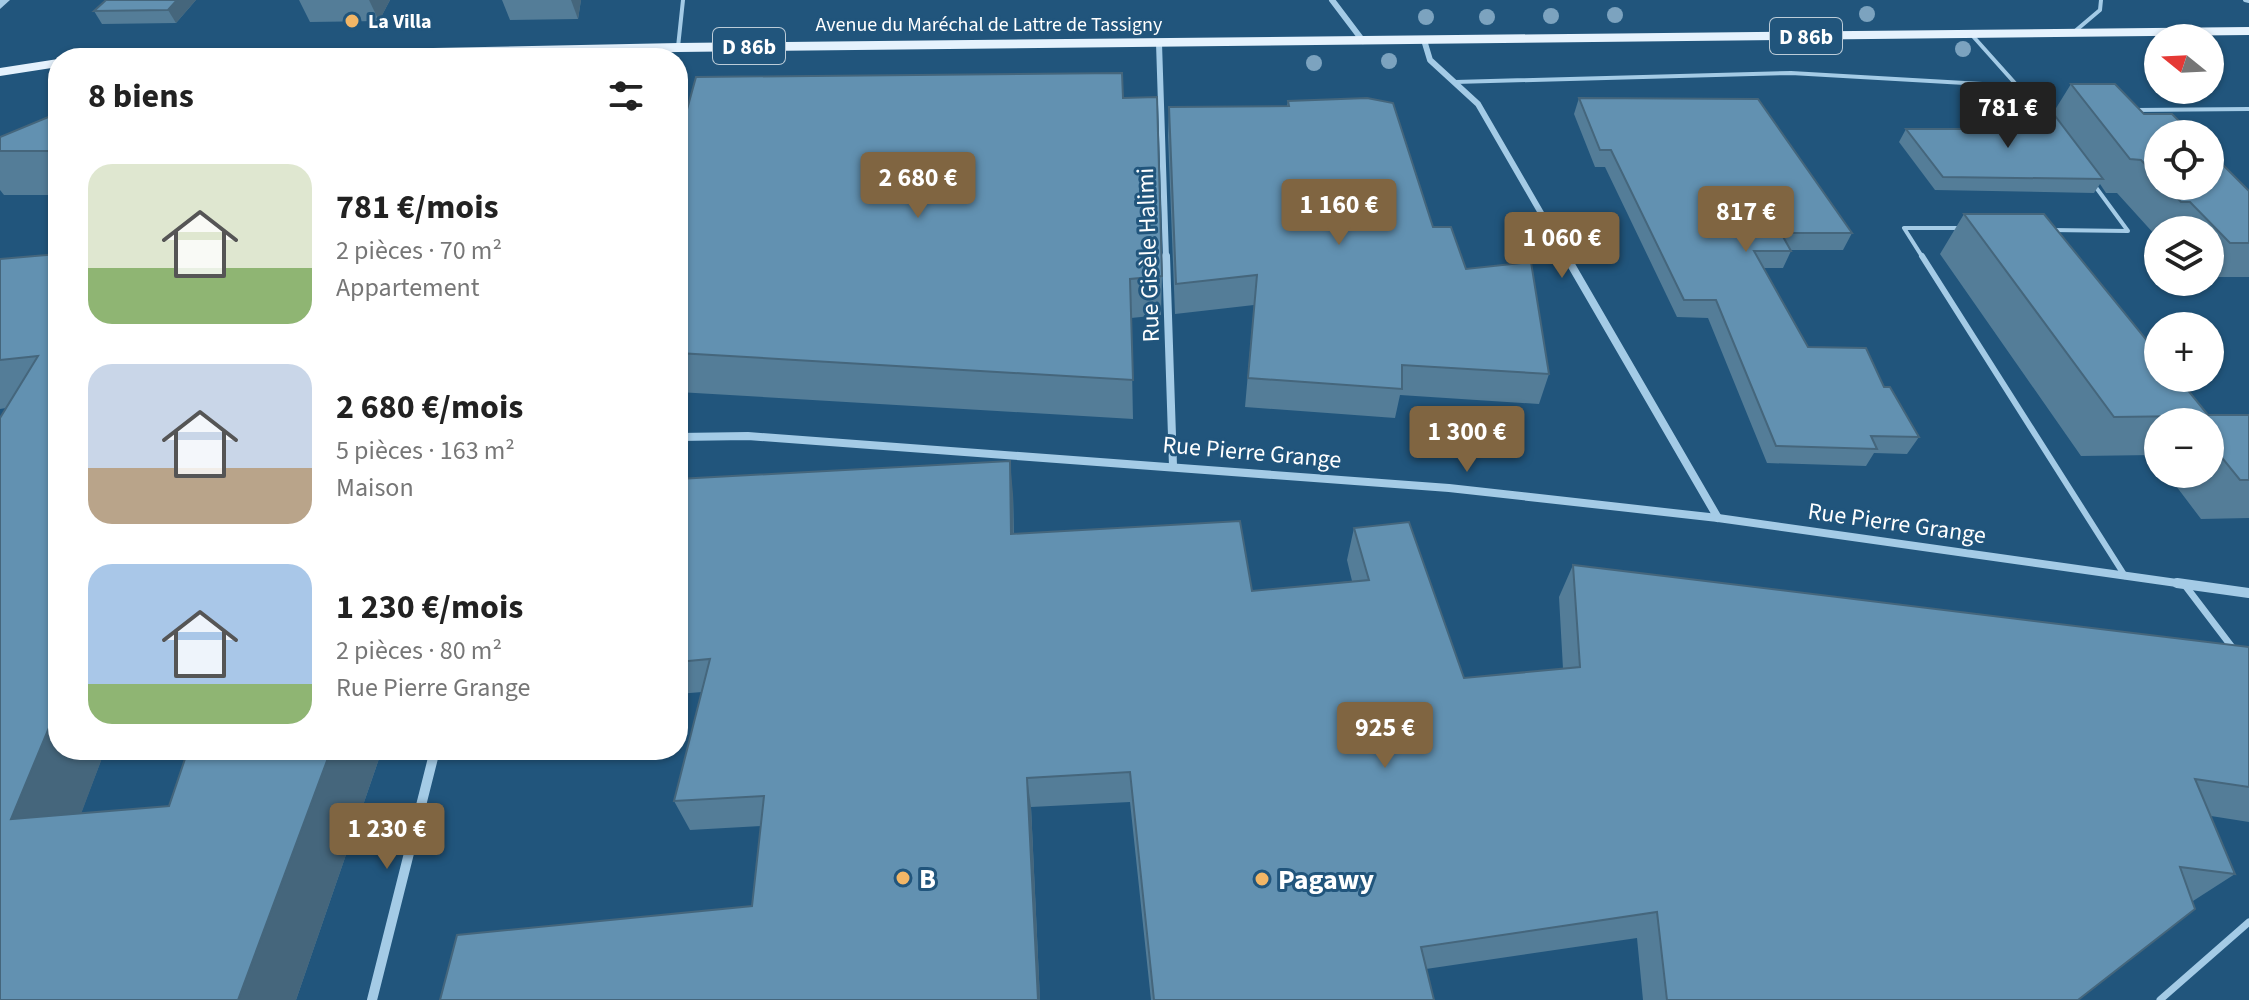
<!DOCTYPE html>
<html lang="fr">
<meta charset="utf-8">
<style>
:root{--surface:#fff;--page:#f2f2f2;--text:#222;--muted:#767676;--accent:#806541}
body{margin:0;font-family:"Source Sans 3",sans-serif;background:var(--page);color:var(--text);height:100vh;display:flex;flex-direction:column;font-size:30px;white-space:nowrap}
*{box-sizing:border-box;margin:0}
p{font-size:26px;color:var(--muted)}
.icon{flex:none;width:44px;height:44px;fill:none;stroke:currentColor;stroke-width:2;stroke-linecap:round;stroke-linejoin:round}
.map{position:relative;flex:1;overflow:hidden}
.drawer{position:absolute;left:48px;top:48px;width:640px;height:712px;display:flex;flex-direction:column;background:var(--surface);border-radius:32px;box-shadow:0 2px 6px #0004}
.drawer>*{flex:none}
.needle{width:52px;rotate:288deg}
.controls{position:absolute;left:2144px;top:24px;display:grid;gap:16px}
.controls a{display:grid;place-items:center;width:80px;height:80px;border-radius:50%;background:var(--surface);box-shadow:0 2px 6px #0004;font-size:40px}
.price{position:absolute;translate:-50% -68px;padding:0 18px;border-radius:8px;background:var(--accent);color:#fff;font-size:26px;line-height:52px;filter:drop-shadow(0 2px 4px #0008)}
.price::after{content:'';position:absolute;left:50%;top:48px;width:24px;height:18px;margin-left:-12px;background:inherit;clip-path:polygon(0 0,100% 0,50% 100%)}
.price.current{background:#222;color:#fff}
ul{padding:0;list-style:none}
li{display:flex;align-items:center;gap:24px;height:200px;padding:0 40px}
li span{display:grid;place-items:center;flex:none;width:224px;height:160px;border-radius:24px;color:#555}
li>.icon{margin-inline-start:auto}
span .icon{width:96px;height:96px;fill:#fffc;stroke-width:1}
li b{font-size:34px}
h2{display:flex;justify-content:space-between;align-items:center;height:96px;padding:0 40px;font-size:34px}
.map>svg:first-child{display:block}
</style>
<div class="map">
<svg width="2249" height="1000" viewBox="0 0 2249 1000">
<rect width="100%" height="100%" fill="#21557c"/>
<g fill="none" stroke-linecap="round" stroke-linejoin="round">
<g stroke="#a4cbe6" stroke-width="4">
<polyline points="2245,0 2249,1"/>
<polyline points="2074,32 2100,10 2101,0"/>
<polyline points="1971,34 2038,109"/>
<polyline points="678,47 683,0"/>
<polyline points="1455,82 1791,73 2017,86"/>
<polyline points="2135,110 2249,109"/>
<polyline points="2051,230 2128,231 2092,182"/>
<polyline points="1923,258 1904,228 1964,228"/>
</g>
<polyline stroke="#a4cbe6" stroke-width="6" points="1922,256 2125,576"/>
<g stroke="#a4cbe6" stroke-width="7">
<polyline points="2184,584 2235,651"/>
<polyline points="2160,1000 2249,922"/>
</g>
<g stroke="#a4cbe6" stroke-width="6">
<polyline points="1332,0 1363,41"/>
<polyline points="1424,40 1430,60 1478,104 1567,258"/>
<polyline points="1159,43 1166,258"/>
</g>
<g stroke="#a4cbe6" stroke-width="8">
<polyline points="1166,256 1173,466"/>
<polyline points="1566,256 1718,518"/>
<polyline points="678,437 748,436 1449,488 1718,518 2191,585"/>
</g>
<g stroke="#a4cbe6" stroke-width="10">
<polyline points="2177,583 2249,593"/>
<polyline points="372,1000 435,750"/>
</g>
<polygon fill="#a4cbe6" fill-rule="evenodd" points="0,0 10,0 0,9"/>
<g fill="#e5f2fd" fill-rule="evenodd">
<polygon points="2249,27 2249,35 128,58 135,54 678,43"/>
<polygon points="58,59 58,67 0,76 0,68"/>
</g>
</g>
<g fill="#7ca3bf">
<circle cx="1867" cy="14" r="8"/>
<circle cx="1615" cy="15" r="8"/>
<circle cx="1551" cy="16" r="8"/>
<circle cx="1426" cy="17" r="8"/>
<circle cx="1487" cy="17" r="8"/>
<circle cx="1963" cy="49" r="8"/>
<circle cx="1389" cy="61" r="8"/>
<circle cx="1314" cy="63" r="8"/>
</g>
<g fill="#547d98">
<polygon points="196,0 176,23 102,24 94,11"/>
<polygon points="299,0 390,0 379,21 310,22"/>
<polygon points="502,0 581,0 578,19 510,20"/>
<polygon points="2071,84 2158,134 2158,186 2210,186 2249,191 2249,277 2210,277 2210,230 2158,230 2158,236 2156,236 2117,193 2106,193 2100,184 2094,193 1935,190 1899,142 1906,129 2013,129 2003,118 2011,104 2053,113"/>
<polygon points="1123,98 1162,276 1161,315 1131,318 1133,419 678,392 678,142"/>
<polygon points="1579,98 1852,233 1843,250 1790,250 1791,251 1783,268 1764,268 1808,347 1884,387 1919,437 1907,454 1874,453 1866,466 1767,463 1708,318 1677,317 1605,167 1595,167 1574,114"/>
<polygon points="1288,101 1433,227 1549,374 1539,404 1400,395 1395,418 1245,407 1254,305 1175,314 1168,136 1169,107 1287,106"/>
<polygon points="58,113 58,195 4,195 0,190 0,137"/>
<polygon points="1964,214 2208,415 2249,415 2249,518 2201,519 2167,474 2210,474 2210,422 2158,422 2158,462 2153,455 2081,456 1940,254"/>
<polygon points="58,254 58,750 105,750 81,813 169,806 382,750 296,1000 0,1000 6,408 0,409 0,259"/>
<polygon points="678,479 1013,494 1014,534 1252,591 1352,581 1347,560 1354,528 1464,678 1563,669 1559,597 1573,565 2249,647 2249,822 2211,816 2235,874 2193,901 2192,901 2078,1000 1643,1000 1637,938 1426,969 1434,1000 1151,1000 1130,802 1031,807 1040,1000 440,1000 752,906 761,826 690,830 674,801 702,692 678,694"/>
</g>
<g fill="#45667c">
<polygon points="177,0 196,0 176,23 168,10"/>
<polygon points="369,0 390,0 379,21"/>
<polygon points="571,0 581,0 578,19"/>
<polygon points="1010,461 1013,494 1014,566 1011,534"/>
<polygon points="58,706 58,750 105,750 65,857 11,819"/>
<polygon points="331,750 382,750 296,1000 238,1000"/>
<polygon points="1027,778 1031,807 1040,1000 1038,1000"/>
</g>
<g fill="#6291b1" stroke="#45667c" stroke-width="2">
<polygon points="106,0 177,0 168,10 94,11"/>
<polygon points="1122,73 1123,98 1157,97 1162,276 1130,279 1133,380 678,353 678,142 696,77"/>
<polygon points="2071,84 2115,84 2144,114 2172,114 2192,134 2158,134 2158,178 2141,160 2130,159"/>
<polygon points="1367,98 1393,103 1433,227 1451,227 1466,269 1531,262 1549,374 1402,365 1402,389 1248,378 1257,275 1176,284 1169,107 1289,106 1288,101"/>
<polygon points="1579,98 1758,99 1852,233 1781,233 1791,251 1754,251 1808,347 1866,348 1884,387 1890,387 1919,437 1871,436 1877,449 1776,446 1716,300 1684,300 1611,150 1600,150"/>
<polygon points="2011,104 2046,104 2103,179 1943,177 1906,129 2033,129"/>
<polygon points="58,113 58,151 0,151 0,137"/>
<polygon points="2210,152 2249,191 2249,243 2230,243 2190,202 2181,202 2166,186 2210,186"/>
<polygon points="1964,214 2044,214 2158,354 2158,378 2178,378 2208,415 2249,415 2249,480 2240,480 2210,443 2210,422 2193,422 2189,416 2114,417"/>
<polygon points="58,254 58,706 11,819 169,806 188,750 331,750 238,1000 0,1000 0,418 38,356 0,360 0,259"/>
<polygon points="1010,461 1011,534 1240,521 1252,591 1369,580 1354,528 1409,522 1464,678 1580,667 1573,565 2249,647 2249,787 2195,779 2235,874 2180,867 2195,909 2078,1000 1667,1000 1657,912 1421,947 1434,1000 1154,1000 1130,772 1027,778 1038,1000 440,1000 457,935 752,906 764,796 674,801 710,659 678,662 678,479"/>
</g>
<g fill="#f2b666" stroke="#21557c" stroke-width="3">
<circle cx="352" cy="21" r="8"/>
<circle cx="903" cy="878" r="8"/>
<circle cx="1262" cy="879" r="8"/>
</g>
<g text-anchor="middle" stroke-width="6" stroke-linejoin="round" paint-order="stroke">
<g font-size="20" font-weight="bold" fill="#fff" stroke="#21557c" text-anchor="start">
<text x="368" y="28">La Villa</text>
</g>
<g font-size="20" fill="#fff" stroke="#21557c">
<text x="989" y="31">Avenue du Maréchal de Lattre de Tassigny</text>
</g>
<g fill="#21557c" stroke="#bcccd8" stroke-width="2">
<rect x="1770" y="18" width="72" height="36" rx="6"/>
<rect x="713" y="28" width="72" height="36" rx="6"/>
</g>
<g font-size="22" font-weight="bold" fill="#fff">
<text x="1806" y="44">D 86b</text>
<text x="749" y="54">D 86b</text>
</g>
<g font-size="24" fill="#fff" stroke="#21557c">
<text transform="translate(1148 255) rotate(-92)" y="8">Rue Gisèle Halimi</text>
<text transform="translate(1252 452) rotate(5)" y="8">Rue Pierre Grange</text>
<text transform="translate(1897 523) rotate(8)" y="8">Rue Pierre Grange</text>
</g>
<g font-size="28" font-weight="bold" fill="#fff" stroke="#21557c" text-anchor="start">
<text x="919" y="888">B</text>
<text x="1278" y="889">Pagawy</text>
</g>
</g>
</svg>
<div class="controls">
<a><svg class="needle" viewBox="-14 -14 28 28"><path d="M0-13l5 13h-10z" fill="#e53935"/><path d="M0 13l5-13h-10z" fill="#767676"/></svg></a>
<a><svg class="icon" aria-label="locate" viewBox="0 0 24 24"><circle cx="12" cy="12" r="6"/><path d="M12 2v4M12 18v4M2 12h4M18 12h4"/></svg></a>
<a><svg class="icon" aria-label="layers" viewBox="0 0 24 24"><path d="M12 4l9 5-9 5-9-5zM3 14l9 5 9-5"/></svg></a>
<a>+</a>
<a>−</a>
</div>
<b class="price current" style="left:2008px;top:150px">781 €</b>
<b class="price" style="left:918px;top:220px">2 680 €</b>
<b class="price" style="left:1339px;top:247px">1 160 €</b>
<b class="price" style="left:1746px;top:254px">817 €</b>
<b class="price" style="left:1562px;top:280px">1 060 €</b>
<b class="price" style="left:1467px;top:474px">1 300 €</b>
<b class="price" style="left:1385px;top:770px">925 €</b>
<b class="price" style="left:387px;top:871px">1 230 €</b>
<section class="drawer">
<h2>8 biens<svg class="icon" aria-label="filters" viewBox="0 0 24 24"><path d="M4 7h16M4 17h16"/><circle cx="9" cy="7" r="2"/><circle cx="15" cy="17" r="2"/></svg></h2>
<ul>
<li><span style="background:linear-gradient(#dfe7d0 65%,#8fb573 0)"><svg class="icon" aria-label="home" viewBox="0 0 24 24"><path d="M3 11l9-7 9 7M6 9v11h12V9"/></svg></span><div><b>781 €/mois</b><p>2 pièces · 70 m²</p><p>Appartement</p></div></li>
<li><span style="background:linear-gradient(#c9d6e8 65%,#b9a48a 0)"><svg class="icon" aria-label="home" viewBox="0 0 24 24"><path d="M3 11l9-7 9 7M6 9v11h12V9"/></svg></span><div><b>2 680 €/mois</b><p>5 pièces · 163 m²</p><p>Maison</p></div></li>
<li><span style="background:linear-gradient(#a9c7e8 75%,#8fb573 0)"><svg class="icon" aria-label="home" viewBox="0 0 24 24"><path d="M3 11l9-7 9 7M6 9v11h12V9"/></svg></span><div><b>1 230 €/mois</b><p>2 pièces · 80 m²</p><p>Rue Pierre Grange</p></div></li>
</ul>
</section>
</div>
